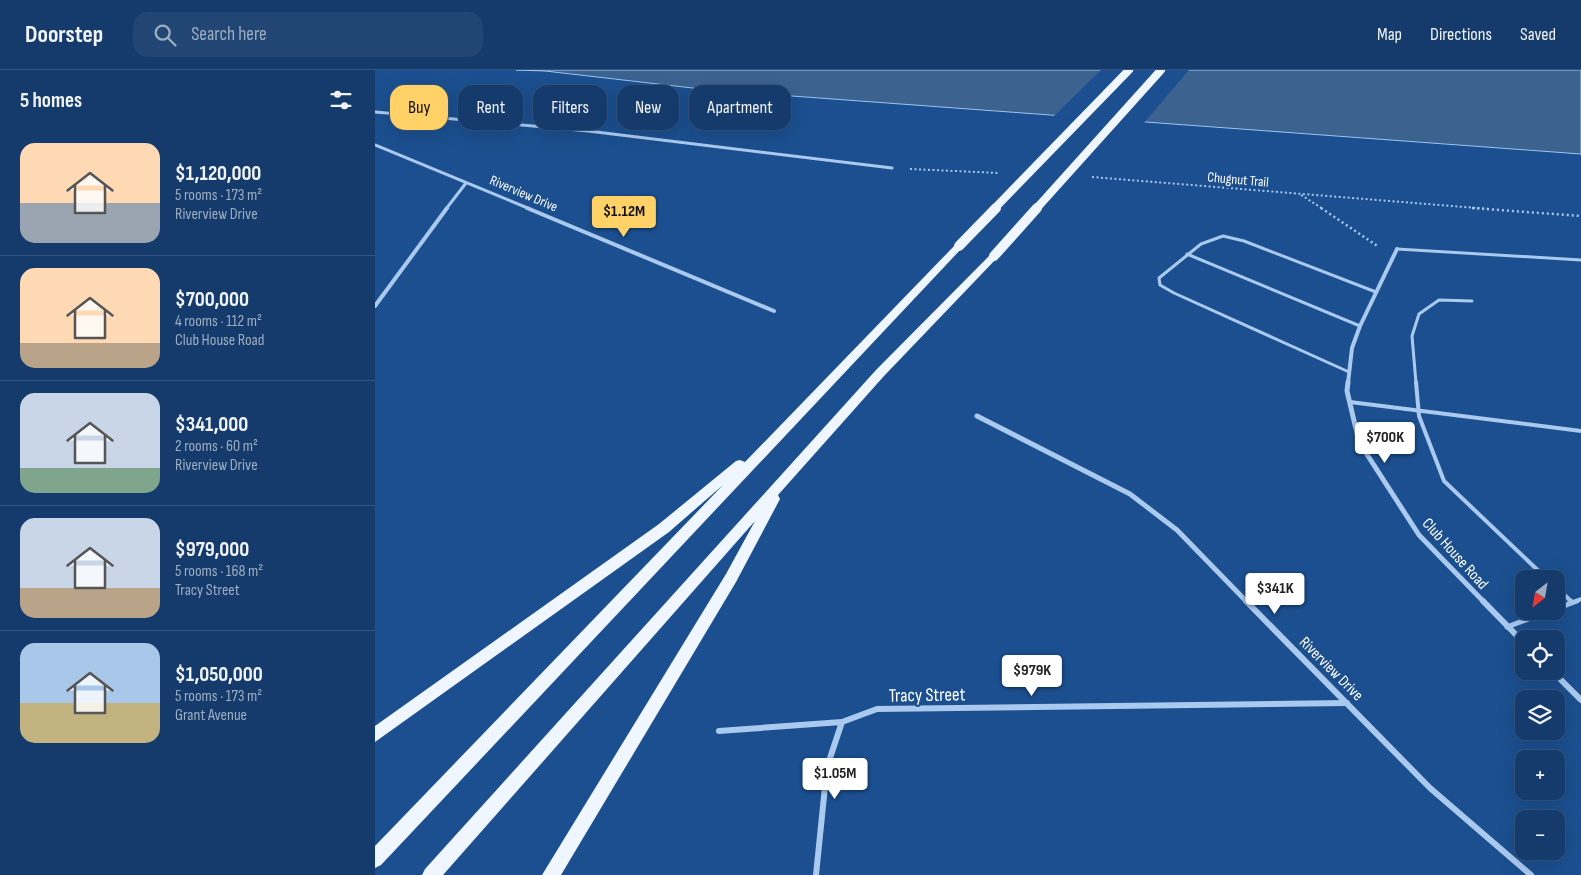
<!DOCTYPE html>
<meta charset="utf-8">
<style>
:root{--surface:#143b6b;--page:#214673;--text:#f1f3f6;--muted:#9dadc1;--line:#33557e;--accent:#ffd166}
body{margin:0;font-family:"Sofia Sans Condensed",sans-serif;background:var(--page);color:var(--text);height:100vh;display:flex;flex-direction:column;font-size:19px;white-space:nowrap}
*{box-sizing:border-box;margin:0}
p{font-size:16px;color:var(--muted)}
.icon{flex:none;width:28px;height:28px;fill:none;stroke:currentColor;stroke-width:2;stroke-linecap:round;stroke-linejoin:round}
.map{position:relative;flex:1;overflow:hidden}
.side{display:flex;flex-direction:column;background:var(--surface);width:375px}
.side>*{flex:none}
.guide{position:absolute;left:15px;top:15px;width:475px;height:45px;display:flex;gap:10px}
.needle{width:32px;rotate:211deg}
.controls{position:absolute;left:1140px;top:500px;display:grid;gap:10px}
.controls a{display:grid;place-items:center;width:50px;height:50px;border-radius:10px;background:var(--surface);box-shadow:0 5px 20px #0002,0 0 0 1px var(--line);font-size:25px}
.price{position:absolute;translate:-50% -42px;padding:0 11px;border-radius:5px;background:#fff;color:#222;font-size:16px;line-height:32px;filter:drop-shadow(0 1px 2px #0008)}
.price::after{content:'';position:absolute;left:50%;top:30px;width:15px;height:11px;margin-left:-8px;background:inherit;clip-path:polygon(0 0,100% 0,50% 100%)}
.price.on{background:var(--accent);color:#111}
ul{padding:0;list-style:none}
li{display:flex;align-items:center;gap:15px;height:125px;padding:0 20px}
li+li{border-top:1px solid var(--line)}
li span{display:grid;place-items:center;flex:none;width:140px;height:100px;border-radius:15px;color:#555}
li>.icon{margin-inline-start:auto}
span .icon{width:60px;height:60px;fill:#fffc;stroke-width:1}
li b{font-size:21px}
h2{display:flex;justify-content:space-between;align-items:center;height:60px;padding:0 20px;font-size:21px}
.pill{padding:0 18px;border-radius:15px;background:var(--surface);box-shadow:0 5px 20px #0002,0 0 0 1px var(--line);font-size:18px;line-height:45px}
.pill.on{background:var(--accent);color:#111}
header{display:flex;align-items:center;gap:30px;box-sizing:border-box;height:70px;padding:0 25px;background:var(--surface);border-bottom:1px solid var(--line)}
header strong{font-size:24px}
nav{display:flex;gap:28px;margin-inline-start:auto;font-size:18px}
.search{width:350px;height:45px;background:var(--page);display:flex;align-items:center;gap:12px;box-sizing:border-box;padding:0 18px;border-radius:15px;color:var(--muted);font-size:19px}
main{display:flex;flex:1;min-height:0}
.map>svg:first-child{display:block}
</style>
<header>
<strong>Doorstep</strong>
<div class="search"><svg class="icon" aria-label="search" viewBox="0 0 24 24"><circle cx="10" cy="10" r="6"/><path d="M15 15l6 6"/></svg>Search here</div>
<nav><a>Map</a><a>Directions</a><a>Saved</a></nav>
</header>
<main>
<section class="side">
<h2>5 homes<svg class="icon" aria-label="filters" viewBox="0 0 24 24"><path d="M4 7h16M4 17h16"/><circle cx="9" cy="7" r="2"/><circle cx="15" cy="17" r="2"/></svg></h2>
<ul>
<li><span style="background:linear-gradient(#ffd9b3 60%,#9aa5b1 0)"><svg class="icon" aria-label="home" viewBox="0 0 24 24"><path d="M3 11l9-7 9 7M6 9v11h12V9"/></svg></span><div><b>$1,120,000</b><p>5 rooms · 173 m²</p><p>Riverview Drive</p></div></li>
<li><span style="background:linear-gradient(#ffd9b3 75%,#b9a48a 0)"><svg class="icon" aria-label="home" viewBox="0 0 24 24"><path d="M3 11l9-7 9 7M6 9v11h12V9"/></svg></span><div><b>$700,000</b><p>4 rooms · 112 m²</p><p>Club House Road</p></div></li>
<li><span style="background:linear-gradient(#c9d6e8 75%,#7fa58c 0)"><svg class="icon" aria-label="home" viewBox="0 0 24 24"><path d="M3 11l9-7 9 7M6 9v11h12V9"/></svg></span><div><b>$341,000</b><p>2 rooms · 60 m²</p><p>Riverview Drive</p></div></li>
<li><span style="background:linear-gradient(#c9d6e8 70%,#b9a48a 0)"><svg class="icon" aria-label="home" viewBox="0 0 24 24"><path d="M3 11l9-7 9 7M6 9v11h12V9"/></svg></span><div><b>$979,000</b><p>5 rooms · 168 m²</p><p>Tracy Street</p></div></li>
<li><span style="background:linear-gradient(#a9c7e8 60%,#c2b280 0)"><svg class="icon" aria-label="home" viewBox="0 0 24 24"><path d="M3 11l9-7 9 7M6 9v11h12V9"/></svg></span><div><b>$1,050,000</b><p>5 rooms · 173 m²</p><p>Grant Avenue</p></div></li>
</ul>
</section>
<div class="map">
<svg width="1206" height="805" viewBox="0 0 1206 805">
<rect width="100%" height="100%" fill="#1b4f8f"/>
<polygon fill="#3c6290" stroke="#9cc4f0" points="141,0 1206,0 1206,84 335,20 170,1"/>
<polygon fill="#1b4f8f" points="726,0 814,0 768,54 678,47"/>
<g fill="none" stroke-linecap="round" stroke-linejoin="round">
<g stroke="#a9c9ee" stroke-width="2" stroke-dasharray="2 2.5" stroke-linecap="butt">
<polyline points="535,99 624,103"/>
<polyline points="717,107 1114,139"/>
<polyline points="926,125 948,139"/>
</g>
<g stroke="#a9c9ee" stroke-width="2.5" stroke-dasharray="2 3" stroke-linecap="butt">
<polyline points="946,138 1004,177"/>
<polyline points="1097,138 1206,146"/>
</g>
<g stroke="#a9c9ee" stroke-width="3">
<polyline points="1022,179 1206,190"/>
<polyline points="812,184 985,256"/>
<polyline points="974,302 799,223 785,215 784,208 826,174 848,166 869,171 1001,222"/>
<polyline points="1041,313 1037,266 1044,244 1064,230 1097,231"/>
</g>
<g stroke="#a9c9ee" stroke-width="4">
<polyline points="1041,312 1044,346 1069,411 1172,509"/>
<polyline points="975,332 1206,361"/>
<polyline points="1181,517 1197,532"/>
<polyline points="1199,532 1206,529"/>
</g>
<g stroke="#a9c9ee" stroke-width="5">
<polyline points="1195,531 1197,532"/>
<polyline points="1181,539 1202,531"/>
<polyline points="1132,557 1174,541"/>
</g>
<g stroke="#a9c9ee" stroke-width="3">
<polyline points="0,42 213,61 517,98"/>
<polyline points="0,75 155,139"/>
<polyline points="71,139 91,113"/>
</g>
<g stroke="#a9c9ee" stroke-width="4">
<polyline points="152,138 399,241"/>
<polyline points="0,236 72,138"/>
<polyline points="973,313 977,278 985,256 1022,179"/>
</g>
<g stroke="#a9c9ee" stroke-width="5">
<polyline points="973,312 972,321 984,372 1044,465 1109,532"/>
<polyline points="602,346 755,424 802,460 872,532"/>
</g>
<g stroke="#a9c9ee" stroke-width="6">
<polyline points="871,531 1055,718 1156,805"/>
<polyline points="1108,531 1149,573"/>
<polyline points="1177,601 1206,630"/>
<polyline points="344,661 467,652 502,639 972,633"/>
<polyline points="441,805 452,697 467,652"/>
</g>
<g fill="#f0f6ff" fill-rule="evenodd">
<polygon points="584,173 587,174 587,178 6,795 0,798 0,776 348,415 294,462 0,672 0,656 284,454 361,391 365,390 370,392 581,174"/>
<polygon points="619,183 622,184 622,188 509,306 403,425 405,429 361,512 186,805 167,805 351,504 380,451 68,805 47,805 50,799 501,300 616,184"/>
</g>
<g stroke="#f0f6ff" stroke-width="8">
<polyline points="619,139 754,0"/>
<polyline points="661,139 786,0"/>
</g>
<g stroke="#f0f6ff" stroke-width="10">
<polyline points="584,176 621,138"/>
<polyline points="619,186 662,138"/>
</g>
</g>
<g text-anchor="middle" stroke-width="4.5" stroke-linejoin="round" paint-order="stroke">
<g font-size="14" fill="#fff" stroke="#1b4f8f">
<text transform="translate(863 109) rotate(5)" y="5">Chugnut Trail</text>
<text transform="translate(149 123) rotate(23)" y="5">Riverview Drive</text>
</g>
<g font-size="16" fill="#fff" stroke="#1b4f8f">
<text transform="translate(1081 483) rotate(48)" y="6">Club House Road</text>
<text transform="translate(957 598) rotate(45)" y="6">Riverview Drive</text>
</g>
<g font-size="19" fill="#fff" stroke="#1b4f8f">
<text transform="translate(552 624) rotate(-1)" y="7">Tracy Street</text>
</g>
</g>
</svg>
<div class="controls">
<a><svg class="needle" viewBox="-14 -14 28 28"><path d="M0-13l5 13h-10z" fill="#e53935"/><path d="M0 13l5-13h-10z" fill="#9dadc1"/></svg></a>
<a><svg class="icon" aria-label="locate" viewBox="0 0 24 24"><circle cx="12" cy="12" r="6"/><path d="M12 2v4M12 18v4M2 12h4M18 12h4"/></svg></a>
<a><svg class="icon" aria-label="layers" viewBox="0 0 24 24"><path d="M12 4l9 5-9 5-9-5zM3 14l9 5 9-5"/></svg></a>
<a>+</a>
<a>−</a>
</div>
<b class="price on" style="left:249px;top:168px">$1.12M</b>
<b class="price" style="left:1010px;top:394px">$700K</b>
<b class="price" style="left:900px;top:545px">$341K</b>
<b class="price" style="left:657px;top:627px">$979K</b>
<b class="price" style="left:460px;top:730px">$1.05M</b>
<div class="guide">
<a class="pill on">Buy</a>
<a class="pill">Rent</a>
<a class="pill">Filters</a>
<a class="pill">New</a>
<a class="pill">Apartment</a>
</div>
</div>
</main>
